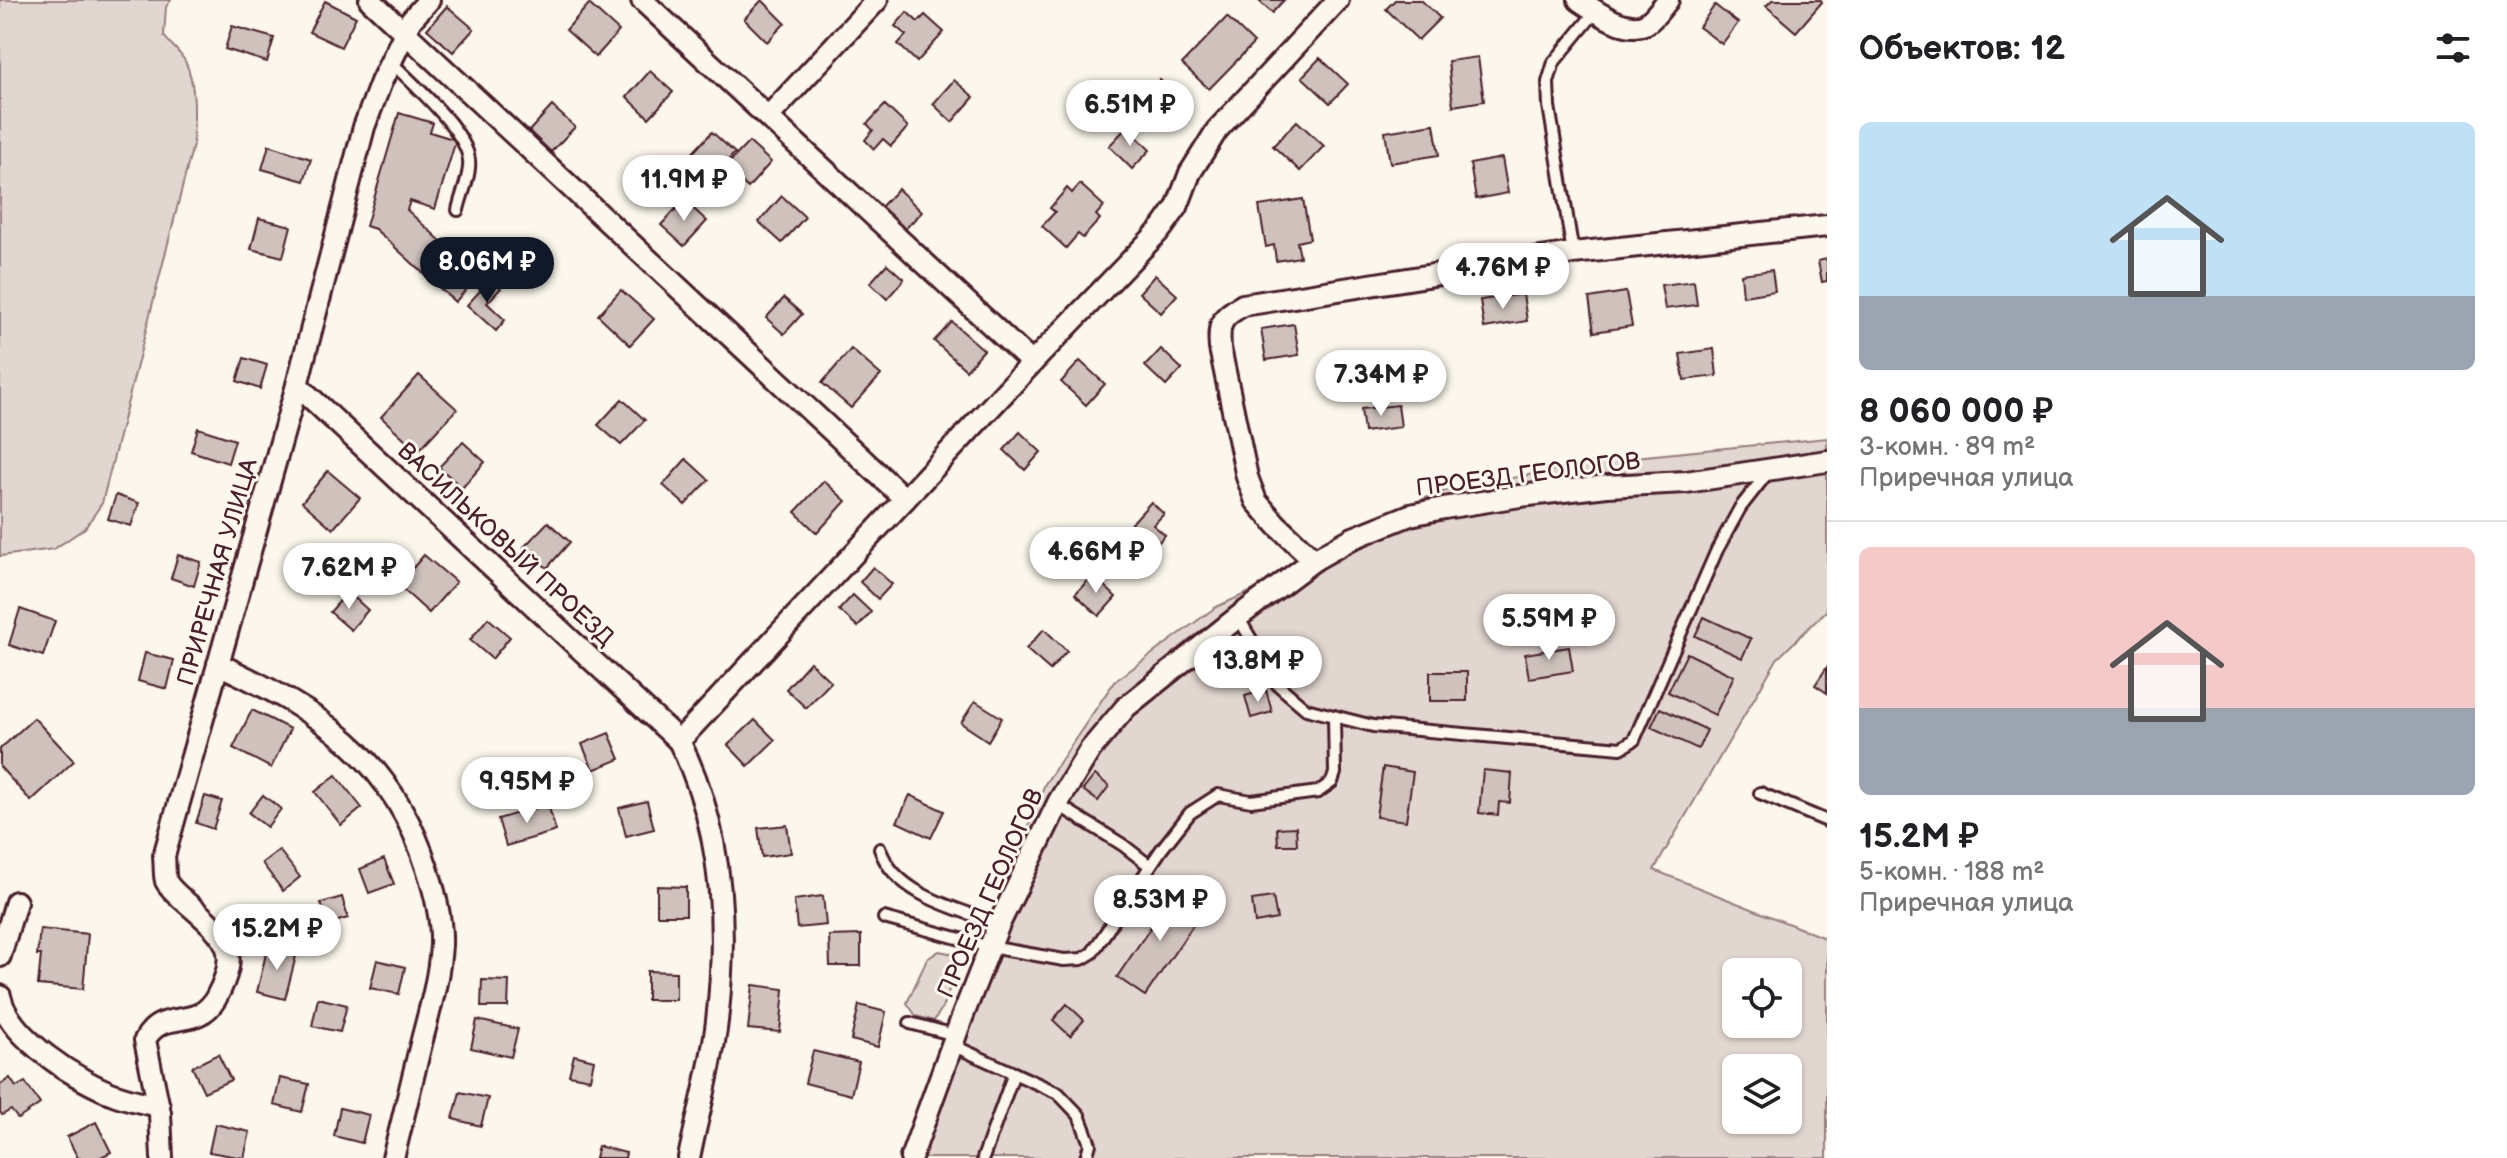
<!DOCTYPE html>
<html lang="ru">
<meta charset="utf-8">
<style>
:root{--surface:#fff;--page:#f6f6f6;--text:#202124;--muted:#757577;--line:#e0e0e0;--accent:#111827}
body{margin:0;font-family:"Balsamiq Sans",sans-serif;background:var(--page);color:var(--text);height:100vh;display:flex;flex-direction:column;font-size:30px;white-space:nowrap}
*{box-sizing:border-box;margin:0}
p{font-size:26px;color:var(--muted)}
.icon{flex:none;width:44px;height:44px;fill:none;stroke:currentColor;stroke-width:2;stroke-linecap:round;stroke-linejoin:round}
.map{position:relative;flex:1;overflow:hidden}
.side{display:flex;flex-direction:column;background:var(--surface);width:680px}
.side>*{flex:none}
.controls{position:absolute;left:1722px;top:958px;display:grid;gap:16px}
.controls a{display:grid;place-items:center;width:80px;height:80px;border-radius:12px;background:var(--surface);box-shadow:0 2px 6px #0004;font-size:40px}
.price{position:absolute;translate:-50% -68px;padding:0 18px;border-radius:28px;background:#fff;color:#222;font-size:26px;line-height:52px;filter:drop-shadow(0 2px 4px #0008)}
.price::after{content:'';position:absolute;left:50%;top:48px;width:24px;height:18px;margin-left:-12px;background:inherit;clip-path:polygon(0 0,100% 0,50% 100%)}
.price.selected{background:var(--accent);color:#fff}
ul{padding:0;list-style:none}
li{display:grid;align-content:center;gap:16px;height:424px;padding:0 32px}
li+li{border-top:2px solid var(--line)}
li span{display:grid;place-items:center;height:248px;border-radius:12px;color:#555}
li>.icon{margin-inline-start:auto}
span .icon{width:144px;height:144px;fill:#fffc;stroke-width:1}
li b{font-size:34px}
h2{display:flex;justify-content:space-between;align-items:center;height:96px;padding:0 32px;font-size:34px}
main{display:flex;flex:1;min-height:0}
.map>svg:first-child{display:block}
</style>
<main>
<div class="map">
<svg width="1827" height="1158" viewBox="0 0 1827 1158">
<rect width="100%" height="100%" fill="#fbf7ec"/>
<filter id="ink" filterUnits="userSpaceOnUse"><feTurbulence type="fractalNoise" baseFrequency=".0125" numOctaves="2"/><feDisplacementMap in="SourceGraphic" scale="16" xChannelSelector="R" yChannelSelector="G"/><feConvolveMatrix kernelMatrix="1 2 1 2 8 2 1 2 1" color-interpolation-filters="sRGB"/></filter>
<g filter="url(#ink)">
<g fill="#e2d7d0" stroke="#967b7e" stroke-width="2" fill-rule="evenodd">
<path d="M0,0H171L166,7L164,36C170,44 180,52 185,61C197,85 194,119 193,145L102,503L85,528L54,549L0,556Z"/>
<path d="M1827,438V610L1777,659L1654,870L1827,939V1158H919L939,1049L1045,784L1114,682L1216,607L1265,585L1347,529L1441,492L1604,460ZM1736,972H1788V1024H1736ZM1736,1068H1788V1120H1736Z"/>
<polygon points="939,951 954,954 959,964 942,1008 934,1021 916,1016 907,1003 927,959"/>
</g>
<g fill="#cfc2bc" stroke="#4a1f2b" stroke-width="2">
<polygon points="762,0 785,23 767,42 744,19"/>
<polygon points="1258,0 1284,0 1272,13"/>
<polygon points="1395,0 1421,0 1440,18 1418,40 1386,9"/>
<polygon points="1772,0 1821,0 1822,2 1796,32 1766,6"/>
<polygon points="325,1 356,17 341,47 309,32"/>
<polygon points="589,4 619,31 596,57 566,30"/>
<polygon points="1715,5 1738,23 1722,44 1699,27"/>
<polygon points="447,6 474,29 453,52 427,29"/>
<polygon points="907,12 918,22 925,15 944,32 917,62 898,44 906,35 895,26"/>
<polygon points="1227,17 1254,43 1209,89 1182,64"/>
<polygon points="232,26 274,38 267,62 225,49"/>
<polygon points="1478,57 1484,101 1453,106 1448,61"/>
<polygon points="1320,58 1348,84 1330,103 1302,77"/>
<polygon points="650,71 673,92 649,118 627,97"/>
<polygon points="954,80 974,97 952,122 933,104"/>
<polygon points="1160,80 1183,102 1165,121 1142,99"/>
<polygon points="885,105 908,127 891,146 883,139 874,149 865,140 873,130 867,124"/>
<polygon points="552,106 575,127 551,152 529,131"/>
<polygon points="399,113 433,123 430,132 456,140 435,209 410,201 407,210 479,276 455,302 375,229 366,226"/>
<polygon points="1297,121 1324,146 1300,171 1273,146"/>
<polygon points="1434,124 1439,155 1390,163 1385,132"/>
<polygon points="1127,127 1150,150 1132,169 1109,146"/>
<polygon points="712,132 735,153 711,179 688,158"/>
<polygon points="749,142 771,162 748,188 725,167"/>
<polygon points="269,145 311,159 304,181 262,169"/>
<polygon points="1502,158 1508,193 1476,199 1470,164"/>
<polygon points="1080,184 1104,206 1096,215 1100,219 1083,238 1078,234 1066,248 1042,226 1055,212 1050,208 1067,188 1072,193"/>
<polygon points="898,189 922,212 904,230 880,208"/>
<polygon points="782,196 805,217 782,243 759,222"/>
<polygon points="1303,199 1310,239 1297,242 1300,257 1276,261 1274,245 1266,247 1259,206"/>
<polygon points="684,200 707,221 684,246 661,225"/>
<polygon points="259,218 291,226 283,257 251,249"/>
<polygon points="1827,259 1827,281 1822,282 1818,261"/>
<polygon points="887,264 904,279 887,299 870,283"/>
<polygon points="1772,270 1775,291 1743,296 1741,274"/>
<polygon points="1155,275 1177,295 1161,313 1139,293"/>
<polygon points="491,279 501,288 487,303 505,320 496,331 467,305"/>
<polygon points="1694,281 1697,305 1665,309 1661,285"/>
<polygon points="621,290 654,319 630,345 598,315"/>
<polygon points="1626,292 1632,326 1594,332 1589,298"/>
<polygon points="1523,294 1527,321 1484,328 1480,300"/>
<polygon points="784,298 802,314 784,334 766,318"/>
<polygon points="952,322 984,350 966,370 934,341"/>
<polygon points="1294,324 1299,355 1266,360 1261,329"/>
<polygon points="851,349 881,375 851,408 822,383"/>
<polygon points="1161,349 1182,369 1166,386 1145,366"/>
<polygon points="1714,349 1717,376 1684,380 1680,354"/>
<polygon points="244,358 267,365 260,389 237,381"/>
<polygon points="1080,361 1105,384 1086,405 1061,382"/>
<polygon points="419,375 457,409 418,451 381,417"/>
<polygon points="622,399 645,420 621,445 598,425"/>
<polygon points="1398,405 1401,427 1364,432 1361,409"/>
<polygon points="198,428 235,440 228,463 191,451"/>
<polygon points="1020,432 1041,452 1025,470 1004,450"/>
<polygon points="463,442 485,462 462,488 439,467"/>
<polygon points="686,459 709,480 685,505 663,485"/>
<polygon points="328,471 360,498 333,529 302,502"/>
<polygon points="824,481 846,501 817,533 795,512"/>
<polygon points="116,495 139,503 131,526 108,519"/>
<polygon points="1151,502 1164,514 1153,525 1165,535 1147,555 1123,533"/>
<polygon points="548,522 570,542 547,568 524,547"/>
<polygon points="178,555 201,562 194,586 171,578"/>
<polygon points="424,555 456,582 429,613 398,585"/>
<polygon points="873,567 892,584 878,599 860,582"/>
<polygon points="1093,575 1116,597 1099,616 1075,594"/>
<polygon points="348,592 368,610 351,630 330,612"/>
<polygon points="853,595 871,612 858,627 839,610"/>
<polygon points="20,609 55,621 43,656 9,645"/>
<polygon points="1704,617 1751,639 1742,658 1695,636"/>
<polygon points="488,618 510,637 492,659 470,640"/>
<polygon points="1044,629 1067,651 1050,670 1026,649"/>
<polygon points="1569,647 1573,671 1529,678 1525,654"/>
<polygon points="145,653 174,660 167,689 138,681"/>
<polygon points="1687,653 1734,676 1715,715 1668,692"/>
<polygon points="810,662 831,682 806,708 786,689"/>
<polygon points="1827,667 1827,693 1815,685"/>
<rect x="1430" y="672" width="37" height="29"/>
<polygon points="1266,690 1272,712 1251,718 1245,696"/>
<polygon points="975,701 1002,718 988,741 961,723"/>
<polygon points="1660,708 1707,730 1698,749 1651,727"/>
<polygon points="252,710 290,729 271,768 233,748"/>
<polygon points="34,718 74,761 31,801 0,767 0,749"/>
<polygon points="755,720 775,740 748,766 728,745"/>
<polygon points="609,733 620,759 593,770 582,744"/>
<polygon points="1383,767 1413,772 1406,821 1376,817"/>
<polygon points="1483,770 1512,773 1510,803 1499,802 1498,815 1479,813"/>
<polygon points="336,775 362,808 341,825 315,792"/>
<polygon points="1095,775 1109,786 1098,801 1083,790"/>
<polygon points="263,795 281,809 267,827 249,813"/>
<polygon points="910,795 944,811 931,838 897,822"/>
<polygon points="205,796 222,801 213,829 196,823"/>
<polygon points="647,801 654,829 626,836 619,808"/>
<polygon points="548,804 556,831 506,846 498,819"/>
<polygon points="787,825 791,853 762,857 758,828"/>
<polygon points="1296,827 1297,845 1278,845 1277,828"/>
<polygon points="279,850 300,877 283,891 262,863"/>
<polygon points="384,859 394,884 369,893 360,869"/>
<polygon points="657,886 686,887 686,915 657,915"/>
<polygon points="1176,890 1204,909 1145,996 1117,977"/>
<polygon points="823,896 826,925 797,928 794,900"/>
<polygon points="342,897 348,918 328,924 321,903"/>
<polygon points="1273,897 1277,919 1255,923 1252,900"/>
<polygon points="40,929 88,934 83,989 38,985 41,955 37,955"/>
<polygon points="861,935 861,966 830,966 829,936"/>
<polygon points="268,945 297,952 285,999 257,992"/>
<polygon points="377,960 405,967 399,994 370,988"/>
<polygon points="647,971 676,972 676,1000 647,1000"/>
<polygon points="482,980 509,981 508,1007 481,1007"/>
<polygon points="753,985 784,989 780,1032 748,1029"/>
<polygon points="318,998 347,1005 340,1032 312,1026"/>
<polygon points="1067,1004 1084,1020 1070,1036 1053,1020"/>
<polygon points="859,1005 886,1012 878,1047 851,1040"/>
<polygon points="477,1020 518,1029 511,1057 471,1048"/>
<polygon points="813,1051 859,1062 851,1095 805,1083"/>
<polygon points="218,1054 231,1080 204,1092 192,1067"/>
<polygon points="574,1055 594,1060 590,1079 569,1075"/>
<polygon points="10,1078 16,1087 25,1082 40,1104 18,1119 11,1110 2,1115 0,1112 0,1085"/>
<polygon points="280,1078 309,1084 302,1112 274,1105"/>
<polygon points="460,1092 488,1098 481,1126 453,1119"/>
<polygon points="340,1108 369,1115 362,1143 334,1136"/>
<polygon points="96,1122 111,1152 99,1158 78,1158 67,1137"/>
<polygon points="215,1124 250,1132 244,1158 209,1152"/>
<polygon points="598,1146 626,1153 625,1158 595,1158"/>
</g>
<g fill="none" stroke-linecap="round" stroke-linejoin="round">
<defs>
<g id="service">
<path d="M391,62C413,84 466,130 469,160C471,175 461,195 458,210"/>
<polyline points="1573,253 1549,106 1548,82 1554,62 1596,11"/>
<polyline points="1238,617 1278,685 1306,709 1373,726 1621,748 1634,740 1717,550 1740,508 1769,471"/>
<polyline points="1760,793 1827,821"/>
<polyline points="1057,804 1123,845 1150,866"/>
<path d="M880,849C895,895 958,909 999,924"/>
<polyline points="884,918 990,947 1064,960 1082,959 1092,953 1161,850 1190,813 1218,795 1251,801 1318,792 1332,782 1335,773 1334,716"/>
<polyline points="910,1023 955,1035"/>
<polyline points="952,1045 1058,1093 1079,1115 1090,1144 1086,1158"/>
<polyline points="983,1158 1014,1073"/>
</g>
<g id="minor">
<polyline points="370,0 905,499"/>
<polyline points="642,0 1032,363"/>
<path d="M1579,0C1595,11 1625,33 1645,24C1653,20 1662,7 1668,0"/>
<polyline points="768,117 877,0"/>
<path d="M297,385L679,741C723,827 728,926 717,1021C712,1066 698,1113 689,1158"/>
<path d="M1314,560L1276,524L1256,501L1247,477L1220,348C1218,323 1221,317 1243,305L1573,253L1827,226"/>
<path d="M218,664C319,711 392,757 427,868C435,892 442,920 441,945C439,978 430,1009 422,1040C412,1080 403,1119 393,1158"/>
<polyline points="679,741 1032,363 1162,228 1177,207 1190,173 1217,130 1338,0"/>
<polyline points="0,956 16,902"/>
<path d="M0,996C8,1037 79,1082 116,1095C130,1100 144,1103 159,1106"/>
<path d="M162,1158L160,1113L145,1040C162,1007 197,1032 216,998C243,948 224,936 188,904C181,898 170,889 166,881C164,874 165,863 164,856L297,385L364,127L381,82L411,20L429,0"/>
<polyline points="911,1158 963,1015 999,924 1059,801 1090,750 1126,707 1238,617 1314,560 1353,538 1410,515 1444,508 1520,496 1607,486 1686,482 1827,461"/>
</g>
</defs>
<use href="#service" stroke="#4a1f2b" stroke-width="16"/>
<use href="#minor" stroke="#4a1f2b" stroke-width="26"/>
<use href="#service" stroke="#fbf7ec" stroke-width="10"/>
<use href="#minor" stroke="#fbf7ec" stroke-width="20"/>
</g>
</g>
<g text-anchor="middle" stroke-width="6" stroke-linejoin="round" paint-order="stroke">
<g font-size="24" fill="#4a1f2b" stroke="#fbf7ec">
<text transform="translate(1528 474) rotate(-7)" y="8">ПРОЕЗД ГЕОЛОГОВ</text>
<text transform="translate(506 544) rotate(43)" y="8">ВАСИЛЬКОВЫЙ ПРОЕЗД</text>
<text transform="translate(217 572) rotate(-74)" y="8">ПРИРЕЧНАЯ УЛИЦА</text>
<text transform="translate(990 893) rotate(-66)" y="8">ПРОЕЗД ГЕОЛОГОВ</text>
</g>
</g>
</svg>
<div class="controls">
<a><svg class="icon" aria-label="locate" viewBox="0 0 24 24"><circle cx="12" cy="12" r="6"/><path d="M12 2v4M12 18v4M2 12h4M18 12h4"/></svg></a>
<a><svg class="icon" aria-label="layers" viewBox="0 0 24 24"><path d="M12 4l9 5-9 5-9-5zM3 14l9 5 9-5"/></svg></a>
</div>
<b class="price" style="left:1130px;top:148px">6.51M ₽</b>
<b class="price" style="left:684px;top:223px">11.9M ₽</b>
<b class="price selected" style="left:487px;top:305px">8.06M ₽</b>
<b class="price" style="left:1503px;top:311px">4.76M ₽</b>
<b class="price" style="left:1381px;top:418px">7.34M ₽</b>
<b class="price" style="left:1096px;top:595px">4.66M ₽</b>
<b class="price" style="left:349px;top:611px">7.62M ₽</b>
<b class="price" style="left:1549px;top:662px">5.59M ₽</b>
<b class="price" style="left:1258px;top:704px">13.8M ₽</b>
<b class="price" style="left:527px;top:825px">9.95M ₽</b>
<b class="price" style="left:1160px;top:943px">8.53M ₽</b>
<b class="price" style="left:277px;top:972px">15.2M ₽</b>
</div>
<section class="side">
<h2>Объектов: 12<svg class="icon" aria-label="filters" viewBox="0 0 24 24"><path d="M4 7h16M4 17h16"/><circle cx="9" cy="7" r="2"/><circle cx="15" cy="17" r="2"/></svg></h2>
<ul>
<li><span style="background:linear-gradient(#bfe0f5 70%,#9aa5b1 0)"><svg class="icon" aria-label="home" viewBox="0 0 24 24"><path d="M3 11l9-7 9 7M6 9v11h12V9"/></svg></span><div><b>8 060 000 ₽</b><p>3-комн. · 89 m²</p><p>Приречная улица</p></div></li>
<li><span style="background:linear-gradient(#f6c9c9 65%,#9aa5b1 0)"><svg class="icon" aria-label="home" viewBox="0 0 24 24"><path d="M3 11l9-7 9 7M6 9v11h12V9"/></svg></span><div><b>15.2M ₽</b><p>5-комн. · 188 m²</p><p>Приречная улица</p></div></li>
</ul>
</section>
</main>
